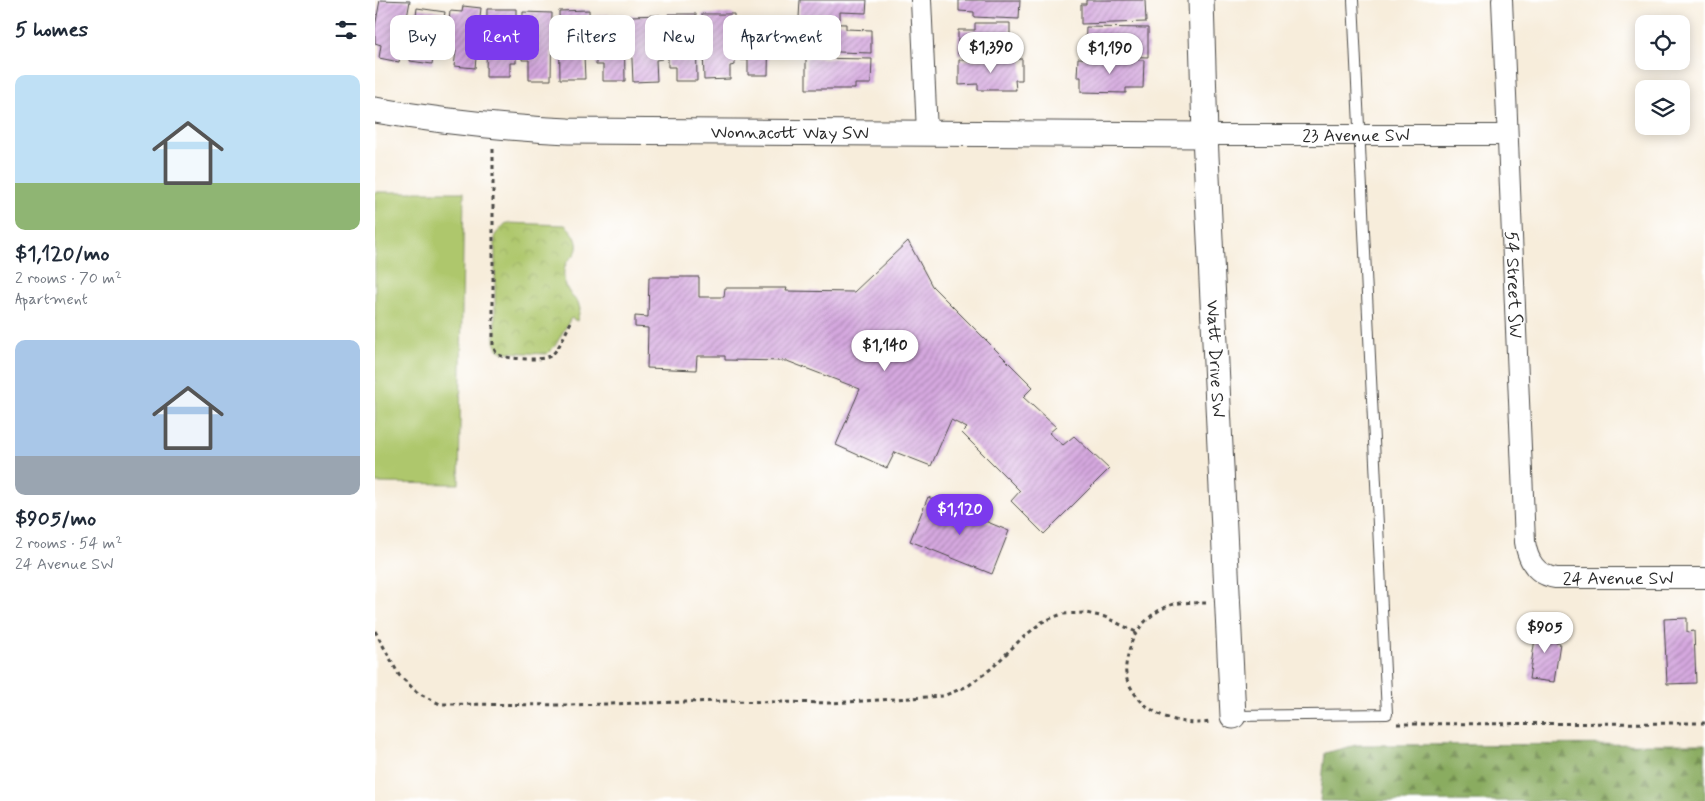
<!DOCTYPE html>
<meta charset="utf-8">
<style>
:root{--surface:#fff;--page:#f2f2f3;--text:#1f2937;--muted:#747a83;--accent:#7c3aed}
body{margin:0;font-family:Mynerve,sans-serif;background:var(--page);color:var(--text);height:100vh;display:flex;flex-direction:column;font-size:19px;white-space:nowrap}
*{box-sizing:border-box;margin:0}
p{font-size:16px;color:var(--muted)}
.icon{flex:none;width:28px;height:28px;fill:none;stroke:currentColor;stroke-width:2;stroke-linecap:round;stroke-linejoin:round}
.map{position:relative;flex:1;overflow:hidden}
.panel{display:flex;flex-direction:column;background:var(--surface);width:375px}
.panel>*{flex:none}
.banner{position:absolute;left:15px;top:15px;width:475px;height:45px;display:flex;gap:10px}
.buttons{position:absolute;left:1260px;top:15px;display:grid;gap:10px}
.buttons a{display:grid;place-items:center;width:55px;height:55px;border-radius:10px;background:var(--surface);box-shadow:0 2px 12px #0003;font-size:25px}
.price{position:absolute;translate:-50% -42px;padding:0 11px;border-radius:18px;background:#fff;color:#222;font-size:16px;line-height:32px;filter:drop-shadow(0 1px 2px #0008)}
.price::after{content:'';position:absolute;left:50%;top:30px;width:15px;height:11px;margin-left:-8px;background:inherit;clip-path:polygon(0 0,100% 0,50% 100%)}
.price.current{background:var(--accent);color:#fff}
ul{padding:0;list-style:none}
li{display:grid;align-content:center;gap:10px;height:265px;padding:0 15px}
li span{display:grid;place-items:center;height:155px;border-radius:10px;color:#555}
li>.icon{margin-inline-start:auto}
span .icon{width:90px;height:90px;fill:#fffc;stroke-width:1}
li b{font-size:21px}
h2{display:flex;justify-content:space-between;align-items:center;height:60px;padding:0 15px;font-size:21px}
.chip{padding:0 18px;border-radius:10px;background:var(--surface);box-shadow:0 2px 12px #0003;font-size:18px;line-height:45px}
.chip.current{background:var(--accent);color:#fff}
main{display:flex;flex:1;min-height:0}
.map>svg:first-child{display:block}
</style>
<main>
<section class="panel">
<h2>5 homes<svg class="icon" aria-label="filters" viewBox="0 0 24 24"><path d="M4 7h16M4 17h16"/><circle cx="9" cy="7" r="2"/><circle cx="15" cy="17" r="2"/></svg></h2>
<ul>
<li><span style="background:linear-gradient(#bfe0f5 70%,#8fb573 0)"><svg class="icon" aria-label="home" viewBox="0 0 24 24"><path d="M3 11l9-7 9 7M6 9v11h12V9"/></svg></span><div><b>$1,120/mo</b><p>2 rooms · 70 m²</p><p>Apartment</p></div></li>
<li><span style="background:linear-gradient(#a9c7e8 75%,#9aa5b1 0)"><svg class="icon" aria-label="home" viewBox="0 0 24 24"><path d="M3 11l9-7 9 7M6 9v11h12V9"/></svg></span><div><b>$905/mo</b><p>2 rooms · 54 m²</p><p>24 Avenue SW</p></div></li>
</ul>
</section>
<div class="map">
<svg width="1330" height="801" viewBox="0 0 1330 801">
<defs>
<pattern id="forest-firs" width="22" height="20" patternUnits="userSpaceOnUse" patternTransform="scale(1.25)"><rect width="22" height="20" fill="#8aac60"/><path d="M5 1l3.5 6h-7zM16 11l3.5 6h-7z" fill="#718c4f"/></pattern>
<pattern id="park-crowns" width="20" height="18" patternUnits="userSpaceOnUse" patternTransform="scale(1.25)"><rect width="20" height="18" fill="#aec76c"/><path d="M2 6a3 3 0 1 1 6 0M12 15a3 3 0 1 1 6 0" fill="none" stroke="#96ab5e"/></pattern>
<pattern id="building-hatch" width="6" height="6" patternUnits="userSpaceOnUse" patternTransform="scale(1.25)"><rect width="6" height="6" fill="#d5a8df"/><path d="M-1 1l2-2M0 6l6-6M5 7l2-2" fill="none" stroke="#ad89b5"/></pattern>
</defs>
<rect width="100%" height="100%" fill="#fff"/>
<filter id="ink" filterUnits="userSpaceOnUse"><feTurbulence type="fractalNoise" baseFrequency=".02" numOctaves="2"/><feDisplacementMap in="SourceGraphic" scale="10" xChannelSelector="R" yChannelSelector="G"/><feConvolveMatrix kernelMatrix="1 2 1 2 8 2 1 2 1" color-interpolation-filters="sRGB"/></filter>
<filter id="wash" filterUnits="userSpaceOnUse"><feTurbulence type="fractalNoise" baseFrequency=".0096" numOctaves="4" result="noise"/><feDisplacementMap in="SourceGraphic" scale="20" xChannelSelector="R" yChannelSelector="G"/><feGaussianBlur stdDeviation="1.12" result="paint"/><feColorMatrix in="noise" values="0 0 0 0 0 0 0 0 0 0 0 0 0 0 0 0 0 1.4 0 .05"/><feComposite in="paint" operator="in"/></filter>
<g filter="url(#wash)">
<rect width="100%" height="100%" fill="#f7eddb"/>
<polygon fill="url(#forest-firs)" stroke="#5a6c46" points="1330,744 1330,801 945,801 950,753 981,745"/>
<path fill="url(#park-crowns)" stroke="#6c794c" d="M131,223L190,225C199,232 207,245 199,255C196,258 192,261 191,264C185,277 192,294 203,302L205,309L202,321L196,318L180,346L172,354L128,352L123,349L120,342V235Z"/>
<polygon fill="#aec76c" stroke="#6c794c" points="0,192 89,192 84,484 0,483"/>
<g id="blocks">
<g fill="url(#building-hatch)">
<polygon points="5,0 35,1 24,62 4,58 6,45 0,43 0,27"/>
<polygon points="425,0 492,0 491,13 465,12 465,19 424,18"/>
<polygon points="584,0 645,0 644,19 599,17 599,12 584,11"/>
<polygon points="711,0 770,0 771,22 706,24 706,4 711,4"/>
<polygon points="88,6 106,8 100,68 79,66 81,51 71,50 75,11 87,12"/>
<polygon points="42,8 70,12 64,51 59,50 57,64 35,61"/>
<polygon points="112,9 141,9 141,63 135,63 135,77 111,77"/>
<polygon points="214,10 215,55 209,55 210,79 185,79 184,11"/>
<polygon points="148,12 177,13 176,80 154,80 154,60 147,60"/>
<polygon points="249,14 250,81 228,81 228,65 221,65 221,15"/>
<polygon points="293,14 321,14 322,81 300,81 300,67 293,67"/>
<polygon points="327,14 359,14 360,65 355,66 355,79 329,80"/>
<polygon points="285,15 287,59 281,60 282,81 258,82 255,16"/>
<polygon points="432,23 471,24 471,29 496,30 496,53 431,51"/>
<polygon points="600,23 635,23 635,38 641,38 641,54 583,54 583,30 600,30"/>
<polygon points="366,24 394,25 393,75 373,75 373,60 366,60"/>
<polygon points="711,27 773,28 773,57 710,55"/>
<polygon points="431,58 497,59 496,84 480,84 480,89 431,89"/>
<polygon points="703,58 769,60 768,88 751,88 751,93 706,92 706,77 702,77"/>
<polygon points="647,59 647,80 640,80 641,90 603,90 603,84 584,85 584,60"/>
<polygon points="533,241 557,286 658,387 648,397 681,427 674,433 688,445 699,436 734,469 669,534 636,501 645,491 587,433 592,428 576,420 556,466 520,452 512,468 461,445 485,389 412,361 350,360 350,356 322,356 321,370 272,368 273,328 260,327 260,316 273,317 274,277 324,277 324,297 349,297 350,288 412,288 411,291 479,292"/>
<polygon points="553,497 634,531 617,574 535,541"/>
<polygon points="1312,618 1312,632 1319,631 1321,683 1292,684 1289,619"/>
<polygon points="1162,625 1183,628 1181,643 1185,643 1179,682 1154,679"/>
</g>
</g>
</g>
<g filter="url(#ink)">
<use href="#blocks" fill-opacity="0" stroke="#4a4845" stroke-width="1"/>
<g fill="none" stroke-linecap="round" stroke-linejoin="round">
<defs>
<polyline id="service" points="858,716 1012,714 978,0"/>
<g id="minor">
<polyline points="546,0 552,133"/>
<path id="s1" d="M1127,0L1150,542C1153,561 1161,575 1181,578H1330"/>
<path id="s2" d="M830,135H1132"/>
</g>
<g id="tertiary">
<path id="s3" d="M826,0L830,135L858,716"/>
<path id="s4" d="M0,110C64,121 128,128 193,131L830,135"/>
</g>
</defs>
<use href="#service" stroke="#4a4845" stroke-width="12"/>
<use href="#minor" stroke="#4a4845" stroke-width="22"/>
<use href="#tertiary" stroke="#4a4845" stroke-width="27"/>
<g stroke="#4a4845" stroke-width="3" stroke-dasharray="4 4" stroke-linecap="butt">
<path d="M118,149V345C119,349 120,352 124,355C131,359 169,361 175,356C184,351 191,331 196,322"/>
<path d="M831,603C819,603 804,601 793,606C774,614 758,631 754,651C752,658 750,667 751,674C751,680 755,686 758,691C775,717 807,726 836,722"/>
<polyline points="0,631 24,675 43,693 65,704 192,705 349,701 457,703 568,696 593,686 617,668 645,640 667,622 687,614 711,613 730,617 761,632"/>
<polyline points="1022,724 1330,723"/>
</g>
<use href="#service" stroke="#fff" stroke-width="10"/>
<use href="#minor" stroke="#fff" stroke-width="20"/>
<use href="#tertiary" stroke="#fff" stroke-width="25"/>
</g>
</g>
<g text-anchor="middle" stroke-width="4.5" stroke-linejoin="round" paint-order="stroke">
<g font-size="18" fill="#2b2b2b" stroke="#fff">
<text dy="6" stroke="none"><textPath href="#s4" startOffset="416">Wonnacott Way SW</textPath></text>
<text dy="6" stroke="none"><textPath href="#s2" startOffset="151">23 Avenue SW</textPath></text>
<text dy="6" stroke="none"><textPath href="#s1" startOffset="285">54 Street SW</textPath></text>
<text dy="6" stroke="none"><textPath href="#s3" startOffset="359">Watt Drive SW</textPath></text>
<text dy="6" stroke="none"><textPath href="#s1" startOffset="656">24 Avenue SW</textPath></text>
</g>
</g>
</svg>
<div class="buttons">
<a><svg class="icon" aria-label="locate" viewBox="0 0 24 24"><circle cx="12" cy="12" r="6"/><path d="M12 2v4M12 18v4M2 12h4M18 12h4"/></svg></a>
<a><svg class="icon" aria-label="layers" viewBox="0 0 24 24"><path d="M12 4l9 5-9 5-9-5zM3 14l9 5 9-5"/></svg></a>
</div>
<b class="price" style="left:616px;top:74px">$1,390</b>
<b class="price" style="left:735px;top:75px">$1,190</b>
<b class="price" style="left:510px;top:372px">$1,140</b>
<b class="price current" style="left:585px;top:536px">$1,120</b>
<b class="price" style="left:1170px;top:654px">$905</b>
<div class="banner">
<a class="chip">Buy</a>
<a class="chip current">Rent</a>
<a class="chip">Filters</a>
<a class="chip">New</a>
<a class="chip">Apartment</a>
</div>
</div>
</main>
